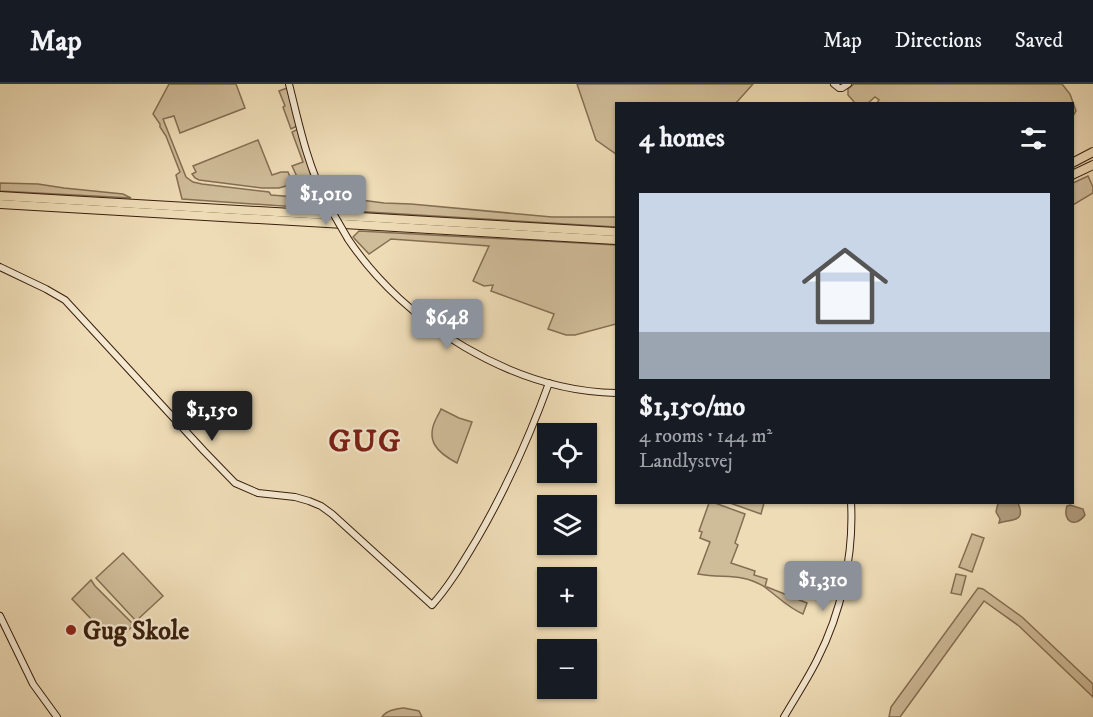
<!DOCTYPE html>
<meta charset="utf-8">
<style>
:root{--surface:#171b24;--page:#242831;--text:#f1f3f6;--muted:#9ea1a6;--line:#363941;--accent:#8c9099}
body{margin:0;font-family:"IM FELL DW Pica",serif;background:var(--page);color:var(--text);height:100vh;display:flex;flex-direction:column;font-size:22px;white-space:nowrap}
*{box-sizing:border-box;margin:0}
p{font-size:20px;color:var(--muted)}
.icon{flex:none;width:33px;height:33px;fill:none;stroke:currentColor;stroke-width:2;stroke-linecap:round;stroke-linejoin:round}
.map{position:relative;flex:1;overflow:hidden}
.side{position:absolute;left:615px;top:18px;width:459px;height:402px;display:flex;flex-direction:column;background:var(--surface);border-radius:0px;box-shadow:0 2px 4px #0004}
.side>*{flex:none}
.controls{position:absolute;left:537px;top:339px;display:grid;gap:12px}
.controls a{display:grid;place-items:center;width:60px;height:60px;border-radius:0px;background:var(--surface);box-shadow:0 2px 4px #0004;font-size:30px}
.price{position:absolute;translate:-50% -51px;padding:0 14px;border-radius:6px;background:var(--accent);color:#fff;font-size:20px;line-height:39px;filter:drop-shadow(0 2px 3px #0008)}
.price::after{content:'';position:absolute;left:50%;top:36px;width:18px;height:14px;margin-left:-9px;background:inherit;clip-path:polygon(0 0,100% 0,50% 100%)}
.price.on{background:#222;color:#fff}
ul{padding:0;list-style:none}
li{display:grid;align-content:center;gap:12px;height:318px;padding:0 24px}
li span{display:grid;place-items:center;height:186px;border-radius:0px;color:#555}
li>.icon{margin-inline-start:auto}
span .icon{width:108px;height:108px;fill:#fffc;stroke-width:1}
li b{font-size:26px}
h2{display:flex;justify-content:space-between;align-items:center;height:72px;padding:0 24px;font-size:26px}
header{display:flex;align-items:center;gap:36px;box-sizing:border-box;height:84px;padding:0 30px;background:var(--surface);border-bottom:2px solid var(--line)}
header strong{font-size:28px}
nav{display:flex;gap:33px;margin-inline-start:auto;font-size:21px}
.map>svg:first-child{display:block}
</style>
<header>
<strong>Map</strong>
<nav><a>Map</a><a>Directions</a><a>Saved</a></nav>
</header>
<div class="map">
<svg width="1093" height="633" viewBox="0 0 1093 633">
<rect width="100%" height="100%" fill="#eedcb6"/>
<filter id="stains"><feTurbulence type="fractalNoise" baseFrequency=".00333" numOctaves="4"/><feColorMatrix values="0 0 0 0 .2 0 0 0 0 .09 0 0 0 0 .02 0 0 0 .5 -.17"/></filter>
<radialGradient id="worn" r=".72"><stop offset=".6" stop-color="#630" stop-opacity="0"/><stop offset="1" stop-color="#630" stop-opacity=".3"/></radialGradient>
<g fill="#cfbc99" stroke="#846e53" stroke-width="1.5">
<polygon points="169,0 236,0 245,24 180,49 174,32 163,35 186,93 193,98 202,100 269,108 271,111 321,115 326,125 182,115 176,91 180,88 166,52 160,43 160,40 153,30"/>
<polygon points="577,0 753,0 736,19 616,20 616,70 596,56"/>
<polygon points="854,0 1062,0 1070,10 1076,27 1073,32 1072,20 876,20 879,16 875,13 868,19 855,19 848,11 848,5"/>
<polygon points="287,4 297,42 291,45 283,23 285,22 279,7"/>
<polygon points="298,45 311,92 299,97 292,82 303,78 292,48"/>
<polygon points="258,56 272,91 281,88 288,88 293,100 279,104 262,104 199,96 195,94 192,90 196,88 193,82"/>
<polygon points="1088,92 1093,103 1093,109 1073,121 1073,99"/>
<polygon points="0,99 38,100 64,104 123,110 131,114 0,107"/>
<polygon points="361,116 384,119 411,120 552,133 616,133 616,143 335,126 330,117"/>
<polygon points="359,147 616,161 616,240 575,251 566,251 548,245 554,230 491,207 493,201 484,202 473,197 489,162 391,155 369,170 353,153"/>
<path d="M441,325L459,334L472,338L457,379C438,369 424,357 437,333C438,331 440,328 441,325Z"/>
<path d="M709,419H715L745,430L735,459L738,461L731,479L755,487L754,491L767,495L765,503C740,488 725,495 698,490L710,458L700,454L702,448L699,447Z"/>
<polygon points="730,419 764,419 761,430"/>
<polygon points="972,450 984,454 972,488 959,483"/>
<polygon points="123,469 163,512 136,537 96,494"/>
<polygon points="956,490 966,492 961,511 951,509"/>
<polygon points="91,496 95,502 134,541 114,559 72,515"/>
<path d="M767,503L807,519L803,530C789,524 778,513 766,504Z"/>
<polygon points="978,504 983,505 1022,533 1093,600 1093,613 1019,542 984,517 900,633 889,633 891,623"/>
<path d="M404,624L419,627L422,633H382C387,626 396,625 404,624Z"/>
</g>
<g fill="#b09c7d" stroke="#806a50" stroke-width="1.5">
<path d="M998,419H1018C1027,439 1010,435 999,439L1000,435L996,428Z"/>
<path d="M1070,421L1083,425L1085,431C1075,445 1062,437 1067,422Z"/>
</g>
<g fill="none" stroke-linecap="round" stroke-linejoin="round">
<defs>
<g id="secondary">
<path d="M289,0C299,40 307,80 326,117"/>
<polyline points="834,0 839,4 842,4 848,0"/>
<path d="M348,155C405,240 513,307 616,309"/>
<path d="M0,183L46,205L65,216L204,367L235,399L258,409L295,413L309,417L321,422L332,430L432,521C450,501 463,478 477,455C506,405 529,354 549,299"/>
<polyline points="0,532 33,600 57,633"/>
<path d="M784,633C795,614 807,596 817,576C841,529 854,472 851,418"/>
</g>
<g id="highway">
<polyline points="1072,79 1093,68"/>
<polyline points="1072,91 1093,81"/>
<polyline points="0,112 616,148"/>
<polyline points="0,120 616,156"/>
</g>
</defs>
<use href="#secondary" stroke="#391f0d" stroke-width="8"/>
<use href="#highway" stroke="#391f0d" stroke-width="10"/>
<use href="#secondary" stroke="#f4e8d0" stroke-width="6"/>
<use href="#highway" stroke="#eedcb6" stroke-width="8"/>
<defs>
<polyline id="secondary-bridge" points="326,117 348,155"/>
</defs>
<use href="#secondary-bridge" stroke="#391f0d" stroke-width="8" stroke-linecap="butt"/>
<use href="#secondary-bridge" stroke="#f4e8d0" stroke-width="6"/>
</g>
<circle fill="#8f2418" stroke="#f4e8d0" stroke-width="2" cx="71" cy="546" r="6"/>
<g text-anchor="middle" stroke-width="4.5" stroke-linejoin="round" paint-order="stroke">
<g font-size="26" font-weight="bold" fill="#391f0d" stroke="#f4e8d0" text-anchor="start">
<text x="83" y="555">Gug Skole</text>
</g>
<g font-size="32" font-weight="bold" letter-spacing="1.5" fill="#7a1f14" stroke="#f4e8d0">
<text x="365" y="367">GUG</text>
</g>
</g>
<rect width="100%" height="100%" filter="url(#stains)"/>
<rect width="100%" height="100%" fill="url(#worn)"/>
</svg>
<div class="controls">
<a><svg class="icon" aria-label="locate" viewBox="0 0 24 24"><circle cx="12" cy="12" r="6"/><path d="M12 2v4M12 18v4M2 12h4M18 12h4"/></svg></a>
<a><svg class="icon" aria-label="layers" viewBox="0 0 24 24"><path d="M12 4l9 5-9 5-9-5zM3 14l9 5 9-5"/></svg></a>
<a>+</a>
<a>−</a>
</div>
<b class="price" style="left:326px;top:142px">$1,010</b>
<b class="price" style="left:447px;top:266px">$648</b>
<b class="price on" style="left:212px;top:358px">$1,150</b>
<b class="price" style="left:823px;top:528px">$1,310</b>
<section class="side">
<h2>4 homes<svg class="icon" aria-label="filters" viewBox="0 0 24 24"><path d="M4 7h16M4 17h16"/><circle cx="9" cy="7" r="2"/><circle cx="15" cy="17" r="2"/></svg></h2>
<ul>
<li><span style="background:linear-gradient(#c9d6e8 75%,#9aa5b1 0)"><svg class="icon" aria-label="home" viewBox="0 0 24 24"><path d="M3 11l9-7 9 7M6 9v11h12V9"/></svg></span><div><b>$1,150/mo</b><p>4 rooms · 144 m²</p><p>Landlystvej</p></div></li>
</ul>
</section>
</div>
